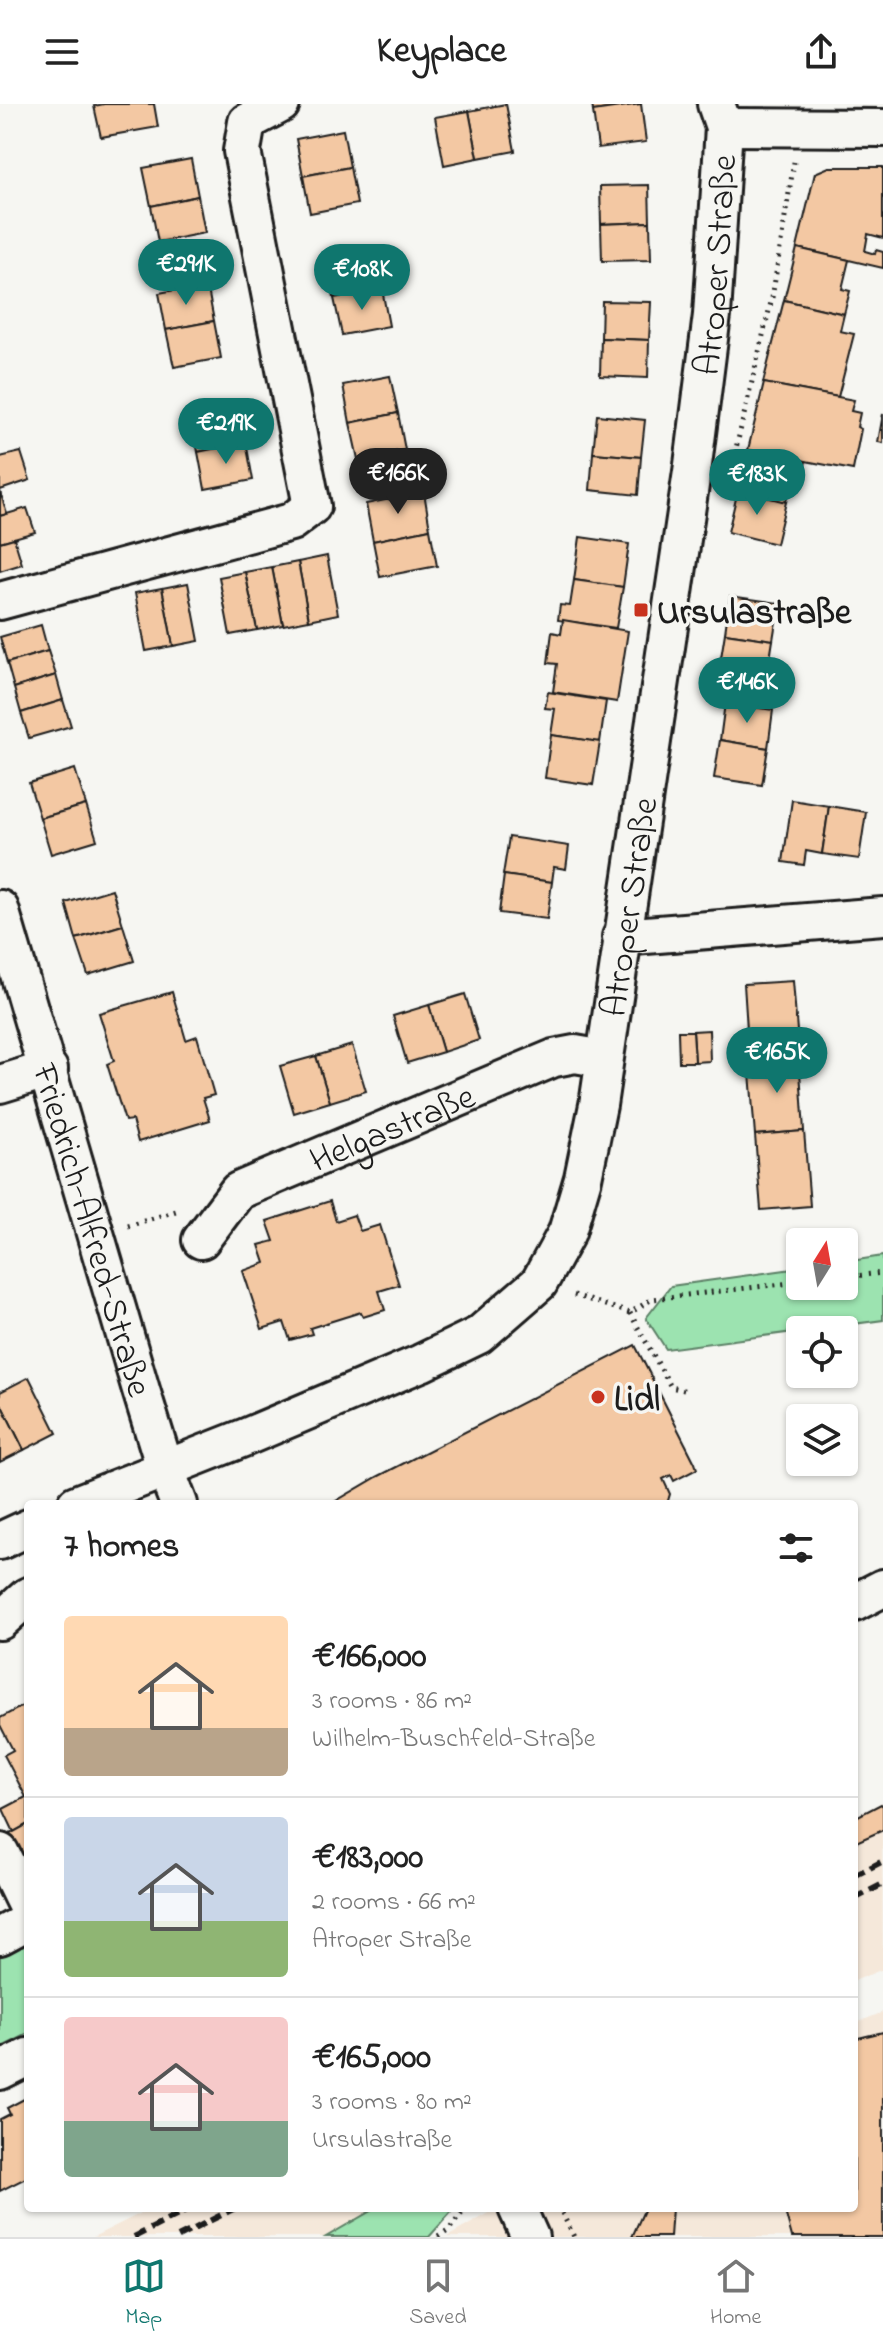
<!DOCTYPE html>
<meta charset="utf-8">
<style>
:root{--surface:#fff;--page:#f2f2f2;--text:#222;--muted:#767676;--line:#e0e0e0;--accent:#0f766e}
body{margin:0;font-family:"Indie Flower",sans-serif;background:var(--page);color:var(--text);height:100vh;display:flex;flex-direction:column;font-size:30px;white-space:nowrap}
*{box-sizing:border-box;margin:0}
p{font-size:26px;color:var(--muted)}
.icon{flex:none;width:44px;height:44px;fill:none;stroke:currentColor;stroke-width:2;stroke-linecap:round;stroke-linejoin:round}
.map{position:relative;flex:1;overflow:hidden}
.side{position:absolute;left:24px;top:1396px;width:834px;height:712px;display:flex;flex-direction:column;background:var(--surface);border-radius:8px;box-shadow:0 2px 6px #0004}
.side>*{flex:none}
.needle{width:52px;rotate:11deg}
.controls{position:absolute;left:786px;top:1124px;display:grid;gap:16px}
.controls a{display:grid;place-items:center;width:72px;height:72px;border-radius:8px;background:var(--surface);box-shadow:0 2px 6px #0004;font-size:40px}
.price{position:absolute;translate:-50% -68px;padding:0 18px;border-radius:28px;background:var(--accent);color:#fff;font-size:26px;line-height:52px;filter:drop-shadow(0 2px 4px #0008)}
.price::after{content:'';position:absolute;left:50%;top:48px;width:24px;height:18px;margin-left:-12px;background:inherit;clip-path:polygon(0 0,100% 0,50% 100%)}
.price.active{background:#222;color:#fff}
ul{padding:0;list-style:none}
li{display:flex;align-items:center;gap:24px;height:200px;padding:0 40px}
li+li{border-top:2px solid var(--line)}
li span{display:grid;place-items:center;flex:none;width:224px;height:160px;border-radius:8px;color:#555}
li>.icon{margin-inline-start:auto}
span .icon{width:96px;height:96px;fill:#fffc;stroke-width:1}
li b{font-size:34px}
h2{display:flex;justify-content:space-between;align-items:center;height:96px;padding:0 40px;font-size:34px}
header{display:flex;justify-content:space-between;align-items:center;height:104px;padding:0 40px;background:var(--surface);font-size:36px;font-weight:800}
.dock{display:flex;justify-content:space-around;align-items:center;height:112px;border-top:2px solid var(--line);background:var(--surface);font-size:22px;color:var(--muted)}
.dock a{display:grid;justify-items:center;gap:4px}
.dock .active{color:var(--accent)}
.map>svg:first-child{display:block}
</style>
<header><svg class="icon" aria-label="menu" viewBox="0 0 24 24"><path d="M4 6h16M4 12h16M4 18h16"/></svg>Keyplace<svg class="icon" aria-label="share" viewBox="0 0 24 24"><path d="M12 15V3M7 8l5-5 5 5M5 13v7h14v-7"/></svg></header>
<div class="map">
<svg width="883" height="2133" viewBox="0 0 883 2133">
<rect width="100%" height="100%" fill="#f6f6f2"/>
<filter id="ink" filterUnits="userSpaceOnUse"><feTurbulence type="fractalNoise" baseFrequency=".0125" numOctaves="2"/><feDisplacementMap in="SourceGraphic" scale="16" xChannelSelector="R" yChannelSelector="G"/><feConvolveMatrix kernelMatrix="1 2 1 2 8 2 1 2 1" color-interpolation-filters="sRGB"/></filter>
<g filter="url(#ink)">
<g fill="#f5e8da">
<polygon points="882,1698 883,1865 854,1877 854,1713"/>
<polygon points="883,1908 883,2133 447,2133 498,2104 854,2104 854,1920"/>
<polygon points="151,2104 376,2104 326,2133 93,2133"/>
</g>
<g fill="#9ce3b0" stroke="#5c8066" stroke-width="2">
<polygon points="883,1152 883,1216 666,1245 646,1214 671,1182 800,1164 800,1182 844,1182 844,1158"/>
<polygon points="21,1833 28,1847 28,1930 0,1944 0,1843"/>
<polygon points="376,2104 455,2104 429,2133 326,2133"/>
</g>
<g fill="#f3c8a3" stroke="#1c1c1c" stroke-width="2">
<polygon points="104,0 154,0 158,23 101,33 94,2"/>
<polygon points="506,0 515,47 478,54 469,7"/>
<polygon points="592,0 641,0 593,7"/>
<polygon points="641,0 646,38 598,44 593,7"/>
<polygon points="469,7 478,54 444,61 435,13"/>
<polygon points="343,26 350,63 303,72 296,35"/>
<polygon points="191,55 198,92 151,102 143,64"/>
<polygon points="350,63 357,100 310,109 303,72"/>
<polygon points="829,63 883,63 883,134 868,130 865,147 875,150 876,146 883,148 883,164 797,144 815,69"/>
<polygon points="649,81 650,118 601,120 600,82"/>
<polygon points="198,92 205,129 158,138 151,102"/>
<polygon points="650,118 651,156 602,157 601,120"/>
<polygon points="797,144 849,156 842,185 850,187 844,210 784,196"/>
<polygon points="375,148 382,185 334,194 327,157"/>
<polygon points="207,180 214,217 166,226 159,189"/>
<polygon points="382,185 389,222 342,231 334,194"/>
<polygon points="784,196 844,210 840,227 854,230 838,293 763,279"/>
<polygon points="602,197 651,198 649,236 601,234"/>
<polygon points="214,217 221,254 174,263 166,226"/>
<polygon points="601,234 649,236 648,274 600,272"/>
<polygon points="390,272 398,309 350,319 343,281"/>
<polygon points="764,279 854,296 851,307 860,309 857,323 861,325 853,366 748,346"/>
<polygon points="239,302 246,338 198,348 191,311"/>
<polygon points="398,309 405,346 358,355 350,319"/>
<polygon points="883,310 883,339 878,338"/>
<polygon points="597,311 645,316 641,353 593,349"/>
<polygon points="246,338 253,376 205,385 198,348"/>
<polygon points="748,346 806,357 802,374 792,372 786,398 738,386"/>
<polygon points="21,348 30,376 0,386 0,353"/>
<polygon points="593,349 641,353 638,391 590,386"/>
<polygon points="738,386 786,398 776,440 728,428"/>
<polygon points="0,387 7,410 0,412"/>
<polygon points="424,388 430,425 373,437 366,400"/>
<polygon points="27,404 35,428 0,438 0,412"/>
<polygon points="430,425 437,462 380,473 373,437"/>
<polygon points="580,433 629,440 623,483 574,476"/>
<polygon points="14,434 22,460 0,467 0,438"/>
<polygon points="327,452 338,510 309,516 298,458"/>
<polygon points="298,458 309,516 283,521 272,463"/>
<polygon points="272,463 283,521 257,526 245,468"/>
<polygon points="245,468 257,526 230,531 219,473"/>
<polygon points="574,476 623,483 616,524 558,516 560,501 570,502"/>
<polygon points="188,479 199,537 173,542 162,484"/>
<polygon points="162,484 173,542 146,547 135,489"/>
<polygon points="730,492 779,499 773,536 725,529"/>
<polygon points="563,516 628,527 617,598 553,588 557,560 548,559 552,528 561,530"/>
<polygon points="41,521 48,547 7,559 0,533"/>
<polygon points="725,529 773,536 767,574 719,566"/>
<polygon points="48,547 56,571 14,584 7,559"/>
<polygon points="56,571 63,596 21,609 14,584"/>
<polygon points="548,588 606,597 600,638 551,631 555,605 545,604"/>
<polygon points="63,596 71,622 29,634 21,609"/>
<polygon points="725,599 773,606 768,644 720,636"/>
<polygon points="551,631 600,638 593,681 545,674"/>
<polygon points="720,636 768,644 762,681 714,674"/>
<polygon points="75,665 86,701 40,714 29,679"/>
<polygon points="792,696 829,702 822,750 806,747 804,761 783,758"/>
<polygon points="86,701 97,736 51,750 40,714"/>
<polygon points="829,702 866,708 859,755 822,750"/>
<polygon points="509,733 569,742 566,765 554,763 552,778 503,771"/>
<polygon points="504,771 552,778 547,815 499,809"/>
<polygon points="112,785 123,821 76,835 66,799"/>
<polygon points="123,821 134,857 88,871 76,835"/>
<polygon points="793,877 799,952 749,956 744,880"/>
<polygon points="172,888 186,936 197,932 214,991 203,994 210,1016 138,1038 132,1016 125,1017 107,960 114,957 99,909"/>
<polygon points="465,890 479,936 443,948 429,901"/>
<polygon points="429,901 443,948 407,959 393,912"/>
<polygon points="709,926 710,957 695,958 693,927"/>
<polygon points="678,927 693,927 695,958 679,958"/>
<polygon points="352,941 366,987 330,998 316,952"/>
<polygon points="316,952 330,998 294,1009 280,962"/>
<polygon points="799,952 804,1027 755,1031 749,956"/>
<polygon points="804,1027 810,1102 761,1106 755,1031"/>
<polygon points="330,1097 336,1117 354,1111 360,1127 380,1121 399,1181 379,1187 385,1206 363,1213 361,1208 310,1224 312,1230 290,1236 284,1218 262,1225 243,1167 265,1159 259,1141 274,1137 267,1117"/>
<polygon points="635,1241 695,1359 697,1365 674,1377 671,1371 663,1375 670,1390 667,1400 331,1400 377,1373"/>
<polygon points="29,1273 57,1329 24,1346 0,1298 0,1288"/>
<polygon points="0,1298 24,1346 0,1358"/>
<polygon points="28,1599 28,1720 14,1728 3,1705 26,1693 4,1651 13,1646 0,1621 0,1614"/>
<polygon points="881,1700 883,1702 883,1726 854,1739 854,1714"/>
<polygon points="28,1720 28,1769 8,1731"/>
<polygon points="883,1928 883,2133 792,2133 784,2104 854,2104 854,1935"/>
<polygon points="28,1993 28,2073 0,2087 0,2015 10,2010 7,2004"/>
<polygon points="645,2104 672,2104 670,2133 632,2133"/>
</g>
<g fill="none" stroke-linecap="round" stroke-linejoin="round">
<defs>
<g id="minor">
<polyline points="724,23 883,24"/>
<polyline points="0,497 291,418 312,402 242,47 247,18 281,0"/>
<path id="s1" d="M0,805L141,1286L165,1364L179,1400"/>
<polyline points="621,833 883,812"/>
<polyline points="0,980 49,965"/>
<path id="s2" d="M201,1136L238,1087L554,954L575,950L604,955"/>
<path id="s3" d="M76,1400L246,1333L421,1259L479,1231L539,1179L567,1128L583,1074L598,1001L693,361L712,211L724,23L716,0"/>
<polyline points="0,1437 28,1424"/>
<polyline points="854,1499 883,1484"/>
<polyline points="0,1517 28,1492"/>
<polyline points="0,1748 28,1805"/>
<polyline points="0,1832 28,1817"/>
<polyline points="0,1967 28,1953"/>
<polyline points="517,2104 530,2133"/>
</g>
</defs>
<use href="#minor" stroke="#1c1c1c" stroke-width="42"/>
<g stroke="#1c1c1c" stroke-width="5" stroke-dasharray="2 6" stroke-linecap="butt">
<polyline points="731,365 772,194 794,58"/>
<polyline points="128,1122 176,1107"/>
<polyline points="844,1173 883,1169"/>
<polyline points="574,1191 630,1209 652,1195 800,1178"/>
<polyline points="630,1209 671,1283 688,1287"/>
<polyline points="562,2109 574,2133"/>
<polyline points="438,2133 448,2127 466,2104"/>
</g>
<use href="#minor" stroke="#f6f6f2" stroke-width="36"/>
<g stroke="#1c1c1c" stroke-width="6" stroke-dasharray="12 6" stroke-linecap="butt">
<polyline points="854,1772 883,1757"/>
<polyline points="854,1795 883,1780"/>
<polyline points="134,2133 192,2104"/>
<polyline points="178,2133 235,2104"/>
</g>
</g>
</g>
<g fill="#c8321e" stroke="#f6f6f2" stroke-width="3">
<rect x="633" y="498" width="16" height="16" rx="4"/>
<circle cx="598" cy="1293" r="8"/>
</g>
<g text-anchor="middle" stroke-width="7" stroke-linejoin="round" paint-order="stroke">
<g font-size="36" fill="#1c1c1c" stroke="#f6f6f2">
<text dy="13" stroke="none"><textPath href="#s3" startOffset="1554">Atroper Straße</textPath></text>
<text dy="13" stroke="none"><textPath href="#s3" startOffset="906">Atroper Straße</textPath></text>
<text dy="13" stroke="none"><textPath href="#s2" startOffset="228">Helgastraße</textPath></text>
<text dy="13" stroke="none"><textPath href="#s1" startOffset="334">Friedrich-Alfred-Straße</textPath></text>
</g>
<g font-size="36" font-weight="bold" fill="#1c1c1c" stroke="#f6f6f2" text-anchor="start">
<text x="657" y="519">Ursulastraße</text>
<text x="614" y="1306">Lidl</text>
</g>
</g>
</svg>
<div class="controls">
<a><svg class="needle" viewBox="-14 -14 28 28"><path d="M0-13l5 13h-10z" fill="#e53935"/><path d="M0 13l5-13h-10z" fill="#767676"/></svg></a>
<a><svg class="icon" aria-label="locate" viewBox="0 0 24 24"><circle cx="12" cy="12" r="6"/><path d="M12 2v4M12 18v4M2 12h4M18 12h4"/></svg></a>
<a><svg class="icon" aria-label="layers" viewBox="0 0 24 24"><path d="M12 4l9 5-9 5-9-5zM3 14l9 5 9-5"/></svg></a>
</div>
<b class="price" style="left:186px;top:203px">€291K</b>
<b class="price" style="left:362px;top:208px">€108K</b>
<b class="price" style="left:226px;top:362px">€219K</b>
<b class="price active" style="left:398px;top:412px">€166K</b>
<b class="price" style="left:757px;top:413px">€183K</b>
<b class="price" style="left:747px;top:621px">€146K</b>
<b class="price" style="left:777px;top:991px">€165K</b>
<section class="side">
<h2>7 homes<svg class="icon" aria-label="filters" viewBox="0 0 24 24"><path d="M4 7h16M4 17h16"/><circle cx="9" cy="7" r="2"/><circle cx="15" cy="17" r="2"/></svg></h2>
<ul>
<li><span style="background:linear-gradient(#ffd9b3 70%,#b9a48a 0)"><svg class="icon" aria-label="home" viewBox="0 0 24 24"><path d="M3 11l9-7 9 7M6 9v11h12V9"/></svg></span><div><b>€166,000</b><p>3 rooms · 86 m²</p><p>Wilhelm-Buschfeld-Straße</p></div></li>
<li><span style="background:linear-gradient(#c9d6e8 65%,#8fb573 0)"><svg class="icon" aria-label="home" viewBox="0 0 24 24"><path d="M3 11l9-7 9 7M6 9v11h12V9"/></svg></span><div><b>€183,000</b><p>2 rooms · 66 m²</p><p>Atroper Straße</p></div></li>
<li><span style="background:linear-gradient(#f6c9c9 65%,#7fa58c 0)"><svg class="icon" aria-label="home" viewBox="0 0 24 24"><path d="M3 11l9-7 9 7M6 9v11h12V9"/></svg></span><div><b>€165,000</b><p>3 rooms · 80 m²</p><p>Ursulastraße</p></div></li>
</ul>
</section>
</div>
<nav class="dock">
<a class="active"><svg class="icon" aria-label="map" viewBox="0 0 24 24"><path d="M3 6l6-2 6 2 6-2v14l-6 2-6-2-6 2zM9 4v14M15 6v14"/></svg>Map</a>
<a><svg class="icon" aria-label="saved" viewBox="0 0 24 24"><path d="M7 4h10v16l-5-4-5 4z"/></svg>Saved</a>
<a><svg class="icon" aria-label="home" viewBox="0 0 24 24"><path d="M3 11l9-7 9 7M6 9v11h12V9"/></svg>Home</a>
</nav>
